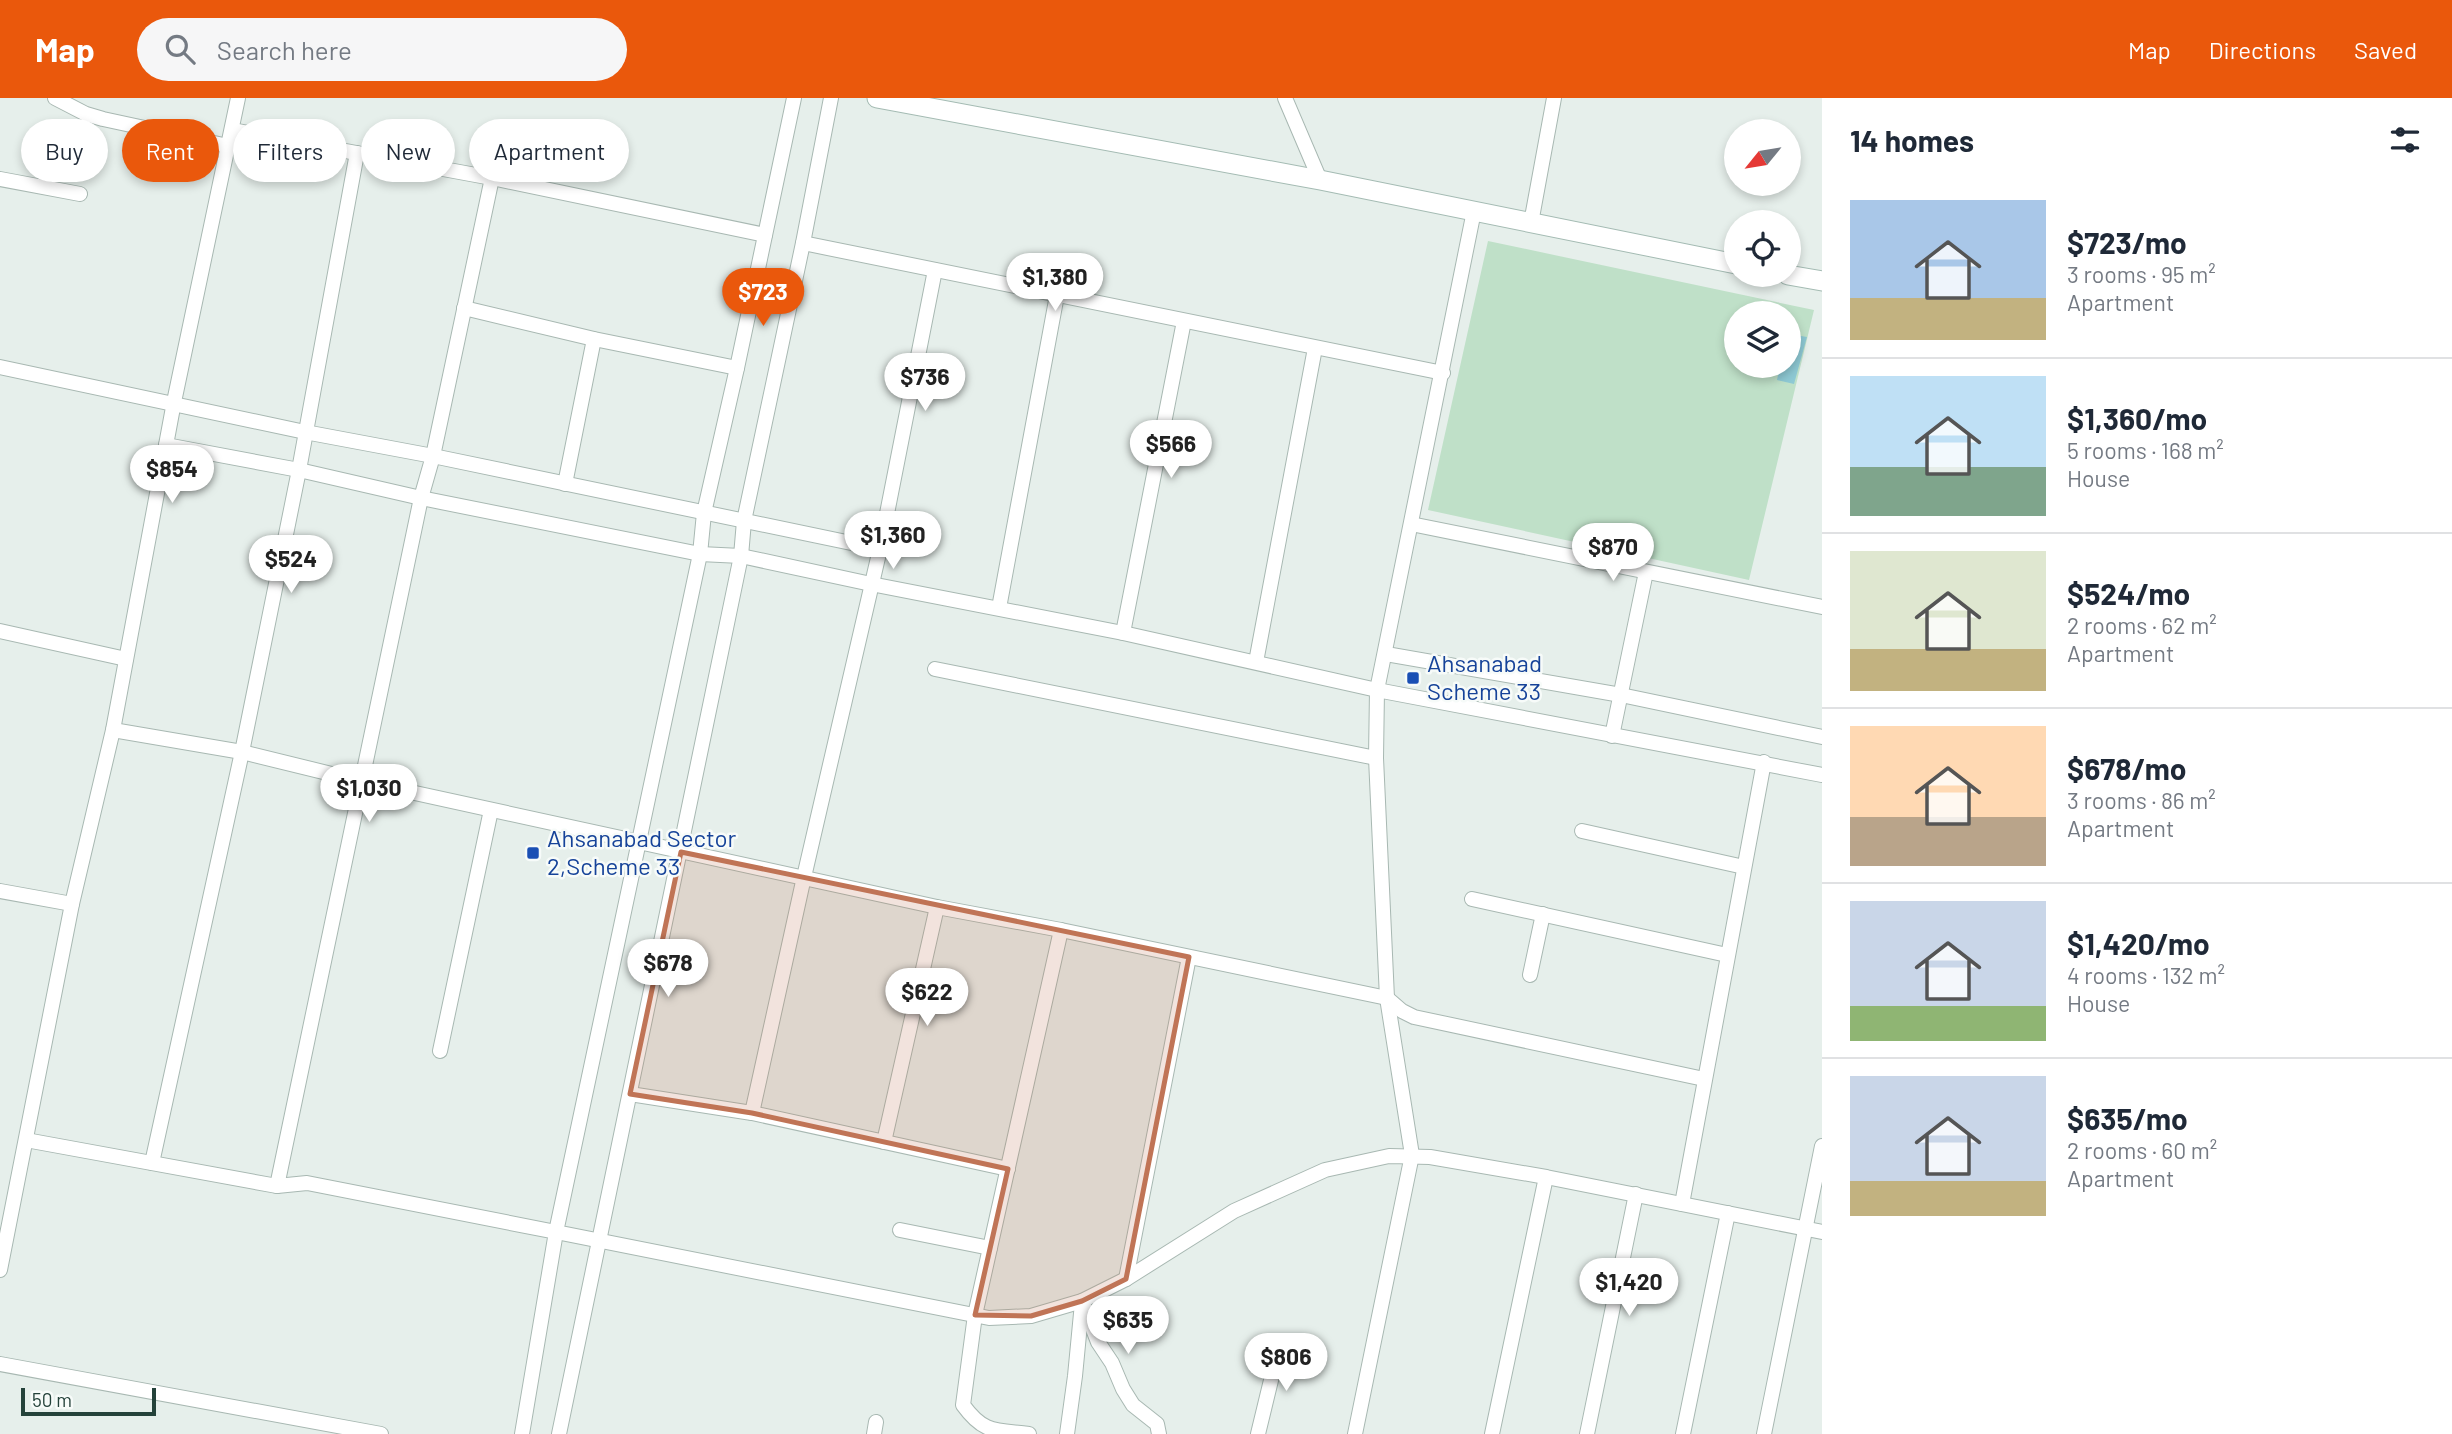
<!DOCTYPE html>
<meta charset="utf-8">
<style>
:root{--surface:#fff;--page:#f6f6f7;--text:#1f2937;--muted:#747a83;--line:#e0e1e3;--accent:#ea580c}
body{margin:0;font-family:Barlow,sans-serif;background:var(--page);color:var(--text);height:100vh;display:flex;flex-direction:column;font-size:26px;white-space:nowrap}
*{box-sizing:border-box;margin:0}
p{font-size:23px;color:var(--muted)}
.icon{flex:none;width:38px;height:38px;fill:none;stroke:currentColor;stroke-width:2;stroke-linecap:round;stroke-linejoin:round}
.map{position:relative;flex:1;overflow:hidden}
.sheet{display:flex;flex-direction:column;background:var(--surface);width:630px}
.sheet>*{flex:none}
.top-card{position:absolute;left:21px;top:21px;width:665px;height:63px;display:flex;gap:14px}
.needle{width:46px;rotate:240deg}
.tools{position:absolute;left:1724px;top:21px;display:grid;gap:14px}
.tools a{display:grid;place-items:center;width:77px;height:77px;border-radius:50%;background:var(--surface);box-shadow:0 4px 10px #0003;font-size:35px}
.scale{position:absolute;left:21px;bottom:18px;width:135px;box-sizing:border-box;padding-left:7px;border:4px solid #24423a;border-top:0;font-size:19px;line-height:24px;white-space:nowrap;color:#24423a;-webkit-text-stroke:5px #f7fbf9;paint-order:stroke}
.price{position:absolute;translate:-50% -60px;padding:0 16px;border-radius:24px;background:#fff;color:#222;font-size:23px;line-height:46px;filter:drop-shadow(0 2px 4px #0008)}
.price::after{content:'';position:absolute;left:50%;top:42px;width:21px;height:16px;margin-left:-10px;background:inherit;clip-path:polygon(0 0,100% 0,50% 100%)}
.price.selected{background:var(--accent);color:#fff}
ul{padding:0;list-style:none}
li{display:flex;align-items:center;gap:21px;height:175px;padding:0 28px}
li+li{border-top:2px solid var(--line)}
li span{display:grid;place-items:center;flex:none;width:196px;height:140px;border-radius:0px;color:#555}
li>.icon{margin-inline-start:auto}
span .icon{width:84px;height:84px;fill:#fffc;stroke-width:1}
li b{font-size:30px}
h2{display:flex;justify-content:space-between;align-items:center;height:84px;padding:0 28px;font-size:30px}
.pill{padding:0 24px;border-radius:32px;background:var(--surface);box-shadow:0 4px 10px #0003;font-size:24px;line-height:63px}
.pill.selected{background:var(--accent);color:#fff}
header{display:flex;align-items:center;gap:42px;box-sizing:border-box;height:98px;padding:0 35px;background:var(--accent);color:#fff}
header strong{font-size:33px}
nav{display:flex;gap:38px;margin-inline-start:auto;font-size:24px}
.search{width:490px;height:63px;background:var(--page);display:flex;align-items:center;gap:18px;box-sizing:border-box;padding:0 24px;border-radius:38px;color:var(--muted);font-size:26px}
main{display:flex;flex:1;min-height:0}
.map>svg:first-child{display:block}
</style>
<header>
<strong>Map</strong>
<div class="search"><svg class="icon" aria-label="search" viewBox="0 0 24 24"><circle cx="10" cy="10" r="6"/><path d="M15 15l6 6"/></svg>Search here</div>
<nav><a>Map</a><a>Directions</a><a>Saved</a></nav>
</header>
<main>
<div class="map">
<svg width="1822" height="1336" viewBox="0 0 1822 1336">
<rect width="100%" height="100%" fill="#e6efeb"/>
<path fill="#bfe0c8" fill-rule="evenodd" d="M1488,143L1814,212L1749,482L1428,412ZM1736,215H1788V268H1736Z"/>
<polygon fill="#8ec9d4" points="1789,236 1807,239 1794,286 1777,282 1780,268 1788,268"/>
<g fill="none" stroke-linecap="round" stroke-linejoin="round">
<defs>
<g id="street">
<polyline points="55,0 86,16 103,21 228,48"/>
<polyline points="794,0 737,270 704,415 700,456 556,1134 989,1220 1031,1218 1082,1203 1126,1181 1234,1113 1325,1072 1389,1058 1430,1059 1546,1079 1822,1134"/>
<polyline points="1285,0 1320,82"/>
<polyline points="232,32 492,80 765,137"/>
<polyline points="0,81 80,96"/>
<polyline points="1531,125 1554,0"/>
<polyline points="803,145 1443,275"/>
<polyline points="464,210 594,241 737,270"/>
<polyline points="0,269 305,334 433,358 880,451"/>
<polyline points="166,347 299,372 421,400 700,456 741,458 871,486 1123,535 1377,592 1822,677"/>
<polyline points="565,386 594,241"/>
<polyline points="1411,426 1822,509"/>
<polyline points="999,510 1057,197"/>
<polyline points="0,533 126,561"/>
<polyline points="1123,535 1184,223"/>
<polyline points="1386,556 1621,597 1822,639"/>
<polyline points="1256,564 1315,250"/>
<polyline points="935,571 1376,660"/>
<polyline points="113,632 242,654 360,683 937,809 1061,832 1387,900 1402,913 1414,919 1704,981"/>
<polyline points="1612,638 1646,474"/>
<polyline points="1582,733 1744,769"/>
<polyline points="0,793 72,806"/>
<polyline points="1472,801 1727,857"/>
<polyline points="1530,877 1543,816"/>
<polyline points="440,953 491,712"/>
<polyline points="630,996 752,1015 1008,1071"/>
<polyline points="752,1015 804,779 880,451 935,172"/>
<polyline points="26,1042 277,1088 307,1085 556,1134 522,1336"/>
<polyline points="884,1044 937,809"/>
<polyline points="152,1065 242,654 299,372 357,55"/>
<polyline points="277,1088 421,400 433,358 492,80"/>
<polyline points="1682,1106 1764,664"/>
<polyline points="900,1132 990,1150"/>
<polyline points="0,1172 72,806 113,632 174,304 238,0"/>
<polyline points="1126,1181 1189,859"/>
<polyline points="1082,1203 1098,1244 1112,1265 1123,1291 1133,1307 1157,1326 1159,1336"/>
<polyline points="0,1266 381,1336"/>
<polyline points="559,1336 741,458 744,423 803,145 831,0"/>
<polyline points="874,1336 876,1324"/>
<path d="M1029,1336C996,1332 984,1336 963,1307L975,1217L1061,832"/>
<polyline points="1067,1336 1075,1278 1082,1205"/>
<polyline points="1258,1336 1280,1245"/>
<polyline points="1355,1336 1412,1057 1387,900 1376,660 1377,592 1474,113"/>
<polyline points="1492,1336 1546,1079"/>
<polyline points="1587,1336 1636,1096"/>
<polyline points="1683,1336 1728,1115"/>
<polyline points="1764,1336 1822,1048"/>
</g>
<g id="secondary">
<polyline points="877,0 1320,82 1736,166"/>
<polyline points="1788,177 1822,183"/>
</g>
</defs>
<use href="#street" stroke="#a8b8b2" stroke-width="16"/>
<use href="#secondary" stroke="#a4bbb3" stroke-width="21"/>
<use href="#street" stroke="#fff" stroke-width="14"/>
<use href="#secondary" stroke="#fff" stroke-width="19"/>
</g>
<path fill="#c07456" fill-opacity="0.2" stroke="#c07456" stroke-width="5" stroke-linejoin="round" d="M681,754L1189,859L1126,1181L1082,1203L1031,1218L975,1217L1008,1071L752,1015L630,996Z"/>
<g fill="#1a4fb4" stroke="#f7fbf9" stroke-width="2.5">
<rect x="1406" y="573" width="14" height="14" rx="3.5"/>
<rect x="526" y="748" width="14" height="14" rx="3.5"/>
</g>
<g text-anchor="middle" stroke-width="5" stroke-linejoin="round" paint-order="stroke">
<g font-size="24" fill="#164399" stroke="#f7fbf9" text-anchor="start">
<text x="1427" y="574">Ahsanabad<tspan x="1427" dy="28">Scheme 33</tspan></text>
<text x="547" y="749">Ahsanabad Sector<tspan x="547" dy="28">2,Scheme 33</tspan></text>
</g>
</g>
</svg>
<div class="tools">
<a><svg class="needle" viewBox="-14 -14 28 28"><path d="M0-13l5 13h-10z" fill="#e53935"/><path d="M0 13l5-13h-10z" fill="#747a83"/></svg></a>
<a><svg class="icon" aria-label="locate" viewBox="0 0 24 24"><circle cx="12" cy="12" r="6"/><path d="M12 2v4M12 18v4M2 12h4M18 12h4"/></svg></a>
<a><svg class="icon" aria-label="layers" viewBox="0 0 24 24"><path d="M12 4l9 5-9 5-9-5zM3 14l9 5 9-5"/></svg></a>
</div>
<div class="scale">50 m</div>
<b class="price" style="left:1055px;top:215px">$1,380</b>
<b class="price selected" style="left:763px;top:230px">$723</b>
<b class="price" style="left:925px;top:315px">$736</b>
<b class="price" style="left:1171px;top:382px">$566</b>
<b class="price" style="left:172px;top:407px">$854</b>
<b class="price" style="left:893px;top:473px">$1,360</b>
<b class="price" style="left:1613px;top:485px">$870</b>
<b class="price" style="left:291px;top:497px">$524</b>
<b class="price" style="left:369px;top:726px">$1,030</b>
<b class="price" style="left:668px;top:901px">$678</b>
<b class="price" style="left:927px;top:930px">$622</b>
<b class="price" style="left:1629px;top:1220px">$1,420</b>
<b class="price" style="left:1128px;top:1258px">$635</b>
<b class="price" style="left:1286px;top:1295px">$806</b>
<div class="top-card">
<a class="pill">Buy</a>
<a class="pill selected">Rent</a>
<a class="pill">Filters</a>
<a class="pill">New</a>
<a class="pill">Apartment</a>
</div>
</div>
<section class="sheet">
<h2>14 homes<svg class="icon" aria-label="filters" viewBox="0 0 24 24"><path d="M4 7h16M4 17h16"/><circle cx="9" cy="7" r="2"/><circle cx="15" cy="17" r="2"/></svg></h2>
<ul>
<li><span style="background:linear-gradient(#a9c7e8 70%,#c2b280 0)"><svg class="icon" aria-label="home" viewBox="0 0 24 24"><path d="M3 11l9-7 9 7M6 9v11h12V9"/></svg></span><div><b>$723/mo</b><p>3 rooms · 95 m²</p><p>Apartment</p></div></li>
<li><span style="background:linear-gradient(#bfe0f5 65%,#7fa58c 0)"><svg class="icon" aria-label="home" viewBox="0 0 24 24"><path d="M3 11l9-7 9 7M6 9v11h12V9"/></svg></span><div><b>$1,360/mo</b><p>5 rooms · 168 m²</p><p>House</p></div></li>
<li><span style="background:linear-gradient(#dfe7d0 70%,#c2b280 0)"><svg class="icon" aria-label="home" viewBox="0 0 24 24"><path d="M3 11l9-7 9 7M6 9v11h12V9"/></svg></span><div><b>$524/mo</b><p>2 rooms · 62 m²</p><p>Apartment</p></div></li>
<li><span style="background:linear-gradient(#ffd9b3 65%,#b9a48a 0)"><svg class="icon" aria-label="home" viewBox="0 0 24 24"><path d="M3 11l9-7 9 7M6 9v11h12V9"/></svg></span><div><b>$678/mo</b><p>3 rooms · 86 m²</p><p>Apartment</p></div></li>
<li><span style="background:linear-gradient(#c9d6e8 75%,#8fb573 0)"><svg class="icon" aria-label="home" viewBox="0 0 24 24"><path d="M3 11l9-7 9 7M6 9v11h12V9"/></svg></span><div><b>$1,420/mo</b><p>4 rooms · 132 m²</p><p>House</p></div></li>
<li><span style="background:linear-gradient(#c9d6e8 75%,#c2b280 0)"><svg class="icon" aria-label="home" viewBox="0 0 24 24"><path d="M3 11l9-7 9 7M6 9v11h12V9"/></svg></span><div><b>$635/mo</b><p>2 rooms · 60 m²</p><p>Apartment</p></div></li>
</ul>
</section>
</main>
